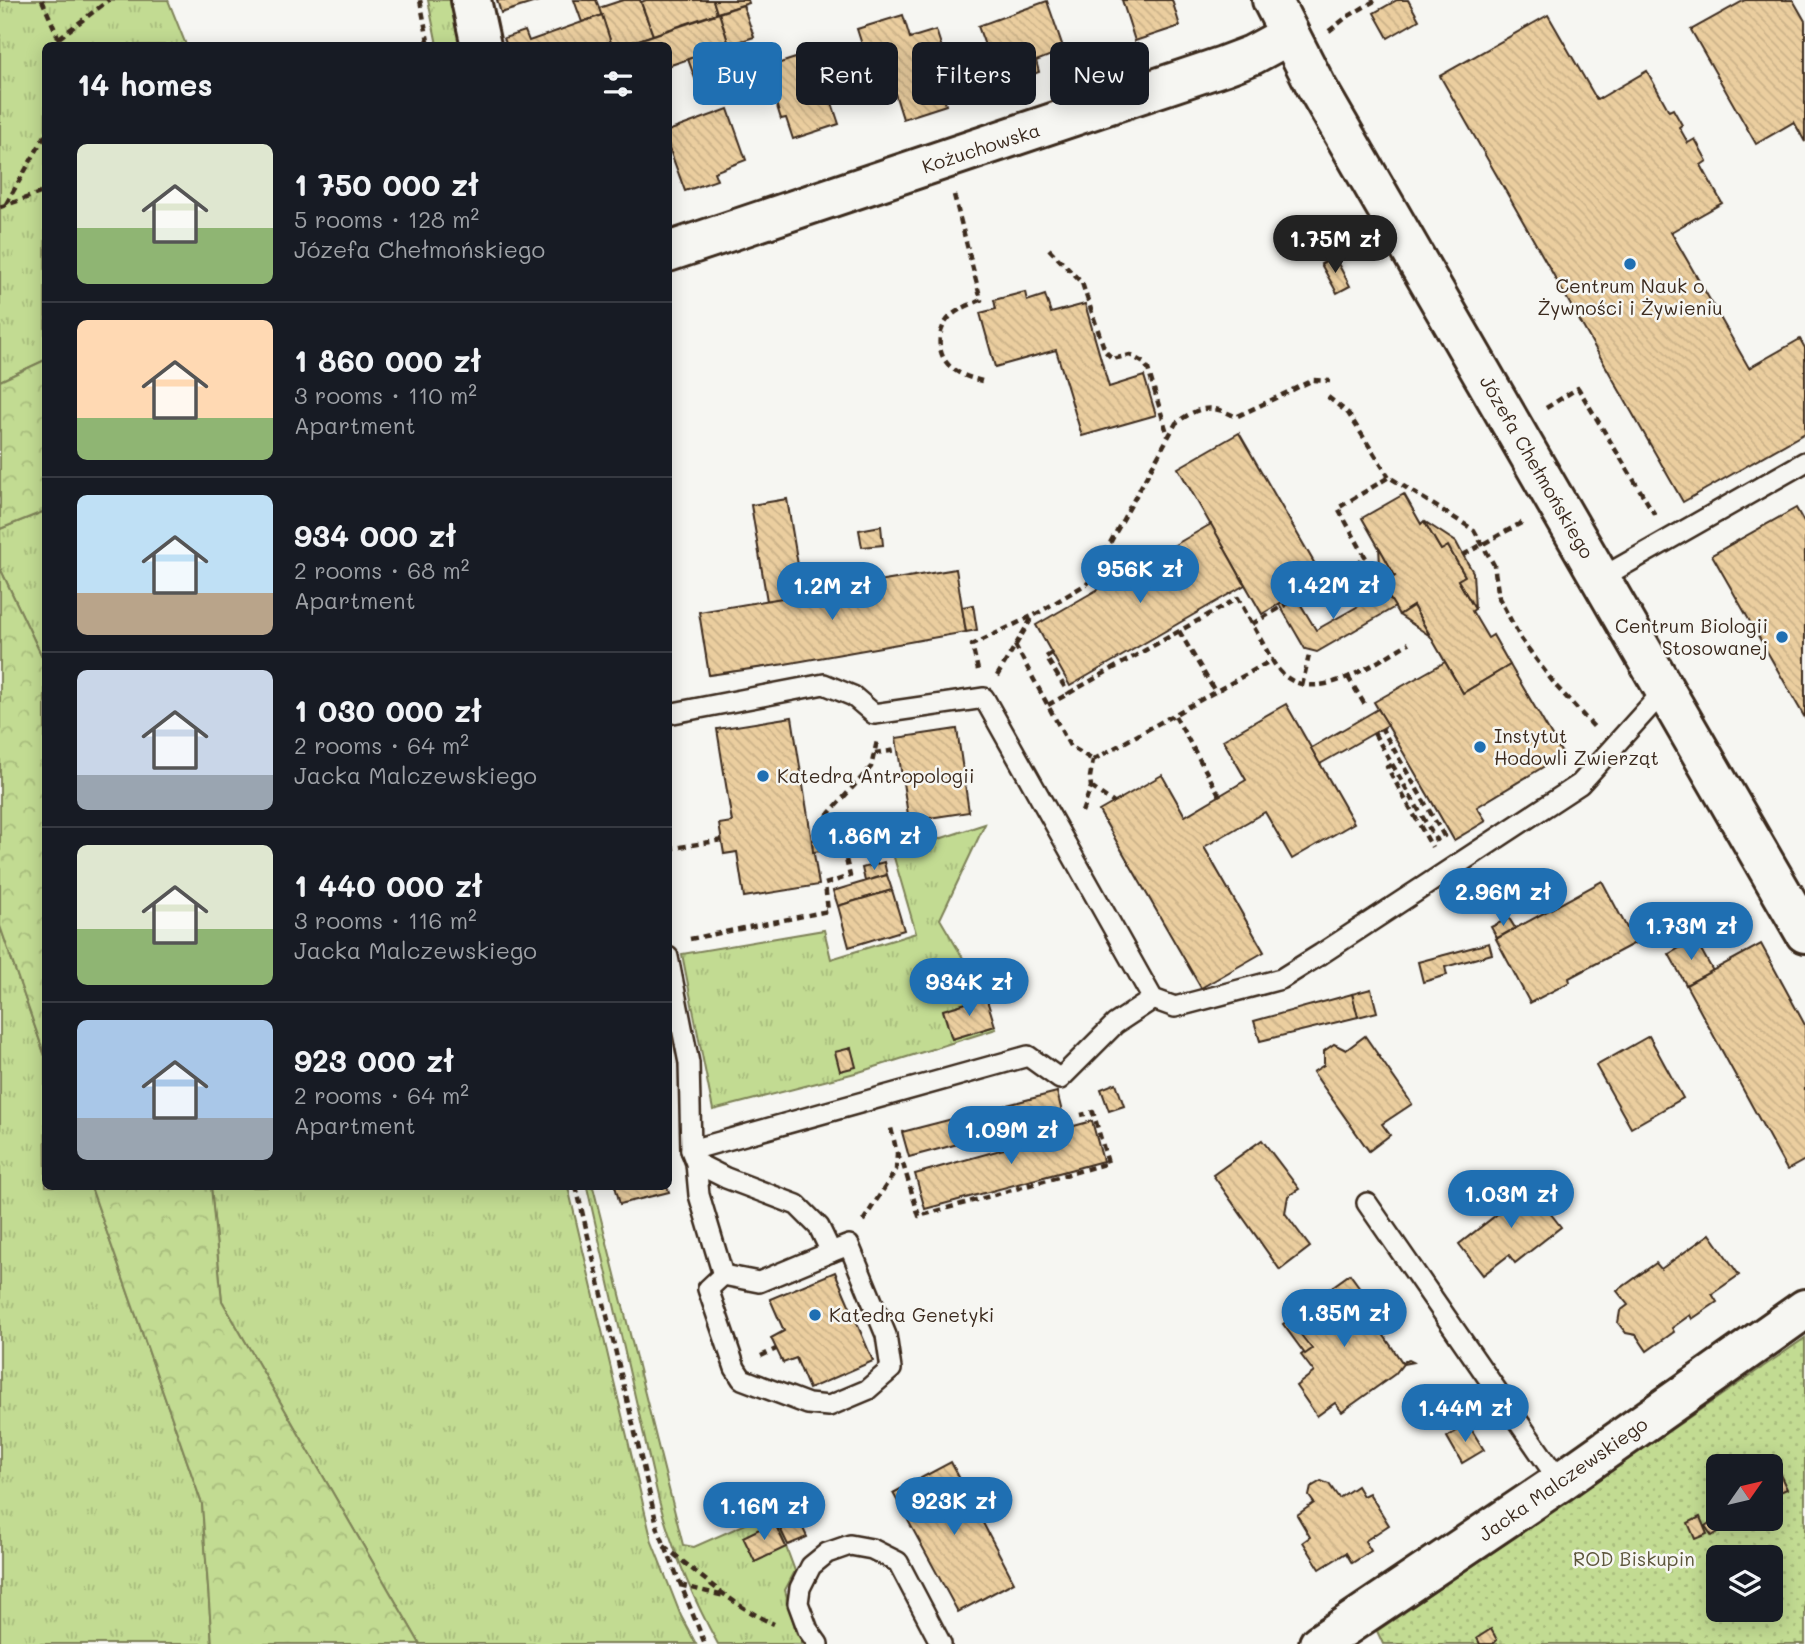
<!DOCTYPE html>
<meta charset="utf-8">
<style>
:root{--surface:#171b24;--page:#20242c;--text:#f1f3f6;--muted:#9ea1a6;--line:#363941;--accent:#1f6fb2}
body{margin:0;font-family:Mali,sans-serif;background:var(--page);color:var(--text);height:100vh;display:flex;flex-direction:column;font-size:26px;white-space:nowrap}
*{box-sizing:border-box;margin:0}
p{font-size:23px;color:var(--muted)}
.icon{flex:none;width:38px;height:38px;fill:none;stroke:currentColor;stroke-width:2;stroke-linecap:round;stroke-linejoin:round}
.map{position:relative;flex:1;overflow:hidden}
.panel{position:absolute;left:42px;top:42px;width:630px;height:1148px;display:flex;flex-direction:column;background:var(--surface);border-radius:10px;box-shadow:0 4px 18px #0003}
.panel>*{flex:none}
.top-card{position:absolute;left:693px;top:42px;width:665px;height:63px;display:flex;gap:14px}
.needle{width:46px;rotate:56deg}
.tools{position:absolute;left:1706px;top:1454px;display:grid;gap:14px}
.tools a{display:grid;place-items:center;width:77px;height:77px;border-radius:10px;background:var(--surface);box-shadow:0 4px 18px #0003;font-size:35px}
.price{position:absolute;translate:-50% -60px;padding:0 16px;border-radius:24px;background:var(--accent);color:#fff;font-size:23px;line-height:46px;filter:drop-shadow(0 2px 4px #0008)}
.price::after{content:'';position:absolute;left:50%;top:42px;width:21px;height:16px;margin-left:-10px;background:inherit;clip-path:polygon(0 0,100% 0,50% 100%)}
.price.on{background:#222;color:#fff}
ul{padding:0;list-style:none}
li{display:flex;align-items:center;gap:21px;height:175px;padding:0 35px}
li+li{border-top:2px solid var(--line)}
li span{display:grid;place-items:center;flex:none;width:196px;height:140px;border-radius:10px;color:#555}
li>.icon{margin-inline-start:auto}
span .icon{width:84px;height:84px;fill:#fffc;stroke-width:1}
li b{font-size:30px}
h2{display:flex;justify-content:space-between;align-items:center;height:84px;padding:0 35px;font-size:30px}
.pill{padding:0 24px;border-radius:10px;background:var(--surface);box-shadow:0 4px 18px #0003;font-size:24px;line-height:63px}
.pill.on{background:var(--accent);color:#fff}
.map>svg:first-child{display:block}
</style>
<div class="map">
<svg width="1805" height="1644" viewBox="0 0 1805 1644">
<defs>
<pattern id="grass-tufts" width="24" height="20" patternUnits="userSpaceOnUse" patternTransform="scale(1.75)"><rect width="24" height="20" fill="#c2db92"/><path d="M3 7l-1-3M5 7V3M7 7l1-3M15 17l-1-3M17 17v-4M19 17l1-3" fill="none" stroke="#a8bc7d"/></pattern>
<pattern id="forest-crowns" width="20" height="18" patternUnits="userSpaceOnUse" patternTransform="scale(1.75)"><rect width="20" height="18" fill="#c2db92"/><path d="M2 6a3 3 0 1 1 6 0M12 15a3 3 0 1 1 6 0" fill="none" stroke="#a8bc7d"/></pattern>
<pattern id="garden-dots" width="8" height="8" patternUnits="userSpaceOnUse" patternTransform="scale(1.75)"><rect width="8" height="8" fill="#c2db92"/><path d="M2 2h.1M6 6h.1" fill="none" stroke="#a8bc7d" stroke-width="1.8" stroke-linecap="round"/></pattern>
<pattern id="building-back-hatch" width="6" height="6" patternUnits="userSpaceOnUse" patternTransform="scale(1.75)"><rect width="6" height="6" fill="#ebce9f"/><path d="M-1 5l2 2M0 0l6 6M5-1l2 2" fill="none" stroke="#cab188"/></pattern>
</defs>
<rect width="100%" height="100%" fill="#f6f6f2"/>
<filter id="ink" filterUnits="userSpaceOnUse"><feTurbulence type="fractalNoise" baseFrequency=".0143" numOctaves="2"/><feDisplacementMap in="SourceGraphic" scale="14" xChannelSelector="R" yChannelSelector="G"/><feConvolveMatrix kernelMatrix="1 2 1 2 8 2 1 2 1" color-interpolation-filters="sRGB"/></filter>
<g filter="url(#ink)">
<g fill="url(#grass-tufts)" stroke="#7e8258" stroke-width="2">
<polygon points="0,0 168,0 186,45 46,46 45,360 0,381"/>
<polygon points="428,0 458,0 468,45 437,45"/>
<polygon points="45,511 45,663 0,568 0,529"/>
<polygon points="985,824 940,919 986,997 943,1011 952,1039 995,1026 996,1029 859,1072 713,1110 682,954 824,930 831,959 916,933 893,854"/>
<polygon points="0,926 45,1056 46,1186 91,1187 202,1504 212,1644 0,1644"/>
<polygon points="211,1187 568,1187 652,1542 681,1616 696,1644 420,1644 222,1301"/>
<path d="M587,1187H593L683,1545L694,1547L773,1512L795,1571L785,1590L796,1632L804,1644H718C693,1599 673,1551 659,1501Z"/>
</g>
<g fill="url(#forest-crowns)" stroke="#7e8258" stroke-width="2">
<polygon points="45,360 45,511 0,529 0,381"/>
<polygon points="0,568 45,663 45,1056 0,926"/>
<polygon points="91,1187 211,1187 222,1301 420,1644 212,1644 202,1504"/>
</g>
<path fill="url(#garden-dots)" stroke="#7e8258" stroke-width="2" fill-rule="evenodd" d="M1805,1338V1644H1383L1377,1631ZM1718,1466H1771V1519H1718ZM1718,1558H1771V1610H1718Z"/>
<g fill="url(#building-back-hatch)" stroke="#3b2a1e" stroke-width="2">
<polygon points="497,0 542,0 501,13"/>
<polygon points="574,0 596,0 602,15 582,22"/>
<polygon points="623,0 640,0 653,35 621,46 612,46 599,8"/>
<polygon points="646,0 713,0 717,13 653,35 641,2"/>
<polygon points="713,0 748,0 749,3 717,13"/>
<polygon points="1122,0 1172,0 1180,26 1135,41"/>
<polygon points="1397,0 1408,0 1419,20 1388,38 1374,13"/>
<polygon points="1745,0 1793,0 1805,21 1805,142 1794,122 1756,144 1691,30"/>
<polygon points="1047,1 1064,50 1036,61 1039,72 1000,87 978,26"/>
<polygon points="743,5 754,37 729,45 719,13"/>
<polygon points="719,13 729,45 668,66 668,46 621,46"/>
<polygon points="602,15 612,46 507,46 504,38 525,31 529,41"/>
<polygon points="903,15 910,38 936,30 950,72 938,76 946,105 903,119 889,74 896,72 888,50 866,57 857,29"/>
<polygon points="1548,15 1597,100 1647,71 1669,111 1673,109 1682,125 1679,127 1688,143 1695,139 1707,161 1701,165 1722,203 1671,232 1749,368 1800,339 1805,348 1805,433 1683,502 1440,76"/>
<polygon points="730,45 739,69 697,84 688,59"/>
<polygon points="829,47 843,90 829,94 839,124 793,139 786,118 781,119 765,68"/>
<polygon points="728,109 746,160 714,172 717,180 685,191 668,145 668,131"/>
<polygon points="1334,256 1350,286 1337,293 1321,264"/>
<polygon points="1025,292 1027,301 1045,295 1051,313 1085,304 1109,387 1144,376 1156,415 1082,436 1056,350 995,367 980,313 996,309 994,300"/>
<polygon points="1239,433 1323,578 1262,614 1178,468"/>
<polygon points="1404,494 1421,524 1424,521 1441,550 1448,546 1465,576 1458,580 1475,609 1472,611 1488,638 1493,635 1510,665 1463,693 1413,606 1399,615 1381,584 1395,576 1362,518"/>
<polygon points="787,499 803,595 767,601 751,505"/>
<polygon points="1796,508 1805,524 1805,718 1712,555"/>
<polygon points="1424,521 1456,542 1463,555 1473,572 1475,609 1458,580 1465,576 1448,546 1441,550"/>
<polygon points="1211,524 1245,585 1070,686 1036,625"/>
<polygon points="881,526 883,545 862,547 859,530"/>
<polygon points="1379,547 1395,576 1381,584"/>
<polygon points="956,569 966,632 785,664 709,675 699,612"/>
<polygon points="1385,591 1395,607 1317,652 1305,649 1279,604 1295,595 1316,630"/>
<polygon points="973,605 977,630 966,632 962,607"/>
<polygon points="1413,606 1430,636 1399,615"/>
<polygon points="1445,662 1463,693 1510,665 1563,755 1477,807 1486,821 1454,840 1374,702"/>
<polygon points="1286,704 1354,823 1292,859 1265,812 1204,847 1264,952 1201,988 1099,811 1162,775 1185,816 1246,780 1223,740"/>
<polygon points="1378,709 1388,725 1320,764 1311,748"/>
<polygon points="792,717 819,885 744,897 737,852 724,854 719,824 732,822 717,729"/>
<polygon points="957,729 969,812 909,821 896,738"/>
<polygon points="829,838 831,850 813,852 812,840"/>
<polygon points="884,862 887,875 865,881 862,868"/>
<polygon points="887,875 892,890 838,906 833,891"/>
<polygon points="1602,881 1635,943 1569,978 1570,982 1530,1003 1496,939"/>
<polygon points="892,890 904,930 849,947 838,906"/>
<polygon points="1509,918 1515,928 1497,938 1491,927"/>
<polygon points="1695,939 1713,971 1686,985 1669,954"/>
<polygon points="1489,943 1492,954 1445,967 1447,975 1423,982 1418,962"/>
<polygon points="1761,944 1805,1025 1805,1160 1787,1170 1686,985"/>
<polygon points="1371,989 1377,1012 1358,1017 1352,994"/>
<polygon points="1352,994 1358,1017 1260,1041 1254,1021"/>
<polygon points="986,997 995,1026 952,1039 943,1010"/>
<polygon points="1365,1036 1412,1104 1382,1124 1390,1135 1369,1151 1313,1072 1324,1065 1324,1051 1334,1044 1346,1050"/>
<polygon points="1649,1036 1683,1098 1631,1128 1596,1066"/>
<polygon points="851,1048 856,1067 840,1071 835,1052"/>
<polygon points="1116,1083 1124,1106 1109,1111 1101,1089"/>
<polygon points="1057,1092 1063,1116 909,1157 902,1132"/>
<polygon points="1092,1121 1103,1161 925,1209 915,1174 1057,1134 1056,1131"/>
<polygon points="1262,1140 1299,1189 1288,1196 1285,1213 1310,1247 1280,1270 1213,1175"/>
<polygon points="1526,1182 1561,1227 1515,1263 1509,1255 1483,1275 1459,1244 1500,1212 1495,1206"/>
<polygon points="615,1186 667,1186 669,1192 620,1204"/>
<polygon points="1710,1234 1739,1275 1712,1294 1717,1302 1692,1319 1690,1315 1672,1328 1674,1332 1647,1351 1636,1335 1626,1333 1618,1323 1620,1311 1628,1305 1617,1291 1656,1263 1661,1269"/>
<polygon points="835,1272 873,1361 809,1389 796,1358 783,1363 771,1338 784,1331 770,1299"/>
<polygon points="1350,1274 1378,1313 1372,1318 1402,1362 1409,1360 1413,1362 1403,1364 1395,1374 1342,1412 1335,1403 1317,1416 1296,1386 1314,1372 1301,1355 1308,1350 1298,1336 1302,1326 1301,1318 1315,1309 1311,1302"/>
<polygon points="1314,1302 1318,1308 1304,1318 1305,1327 1301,1335 1312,1349 1305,1354 1283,1324"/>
<polygon points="1468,1424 1484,1450 1462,1463 1447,1437"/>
<polygon points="1771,1456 1787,1489 1771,1496 1771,1466 1756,1466 1754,1464"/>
<polygon points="951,1462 1014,1582 958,1612 893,1493"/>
<polygon points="1321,1481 1329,1484 1339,1498 1357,1486 1363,1496 1369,1493 1389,1525 1365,1541 1371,1551 1352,1563 1346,1553 1320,1569 1303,1542 1310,1537 1297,1515 1314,1503 1309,1496 1311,1487"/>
<polygon points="791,1502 807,1537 788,1545 772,1511"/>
<polygon points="1700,1517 1707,1534 1695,1539 1688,1523"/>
<polygon points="1718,1517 1726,1527 1712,1536 1705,1526"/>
<polygon points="774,1522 786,1547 755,1562 743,1537"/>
<polygon points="1491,1629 1497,1640 1493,1644 1480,1644 1477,1638"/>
</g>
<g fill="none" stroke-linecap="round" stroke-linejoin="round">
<defs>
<g id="lane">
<polyline points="1601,578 1805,462"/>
<polyline points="668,714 824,684 853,696 874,714 984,698 1153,999 1175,1007 1281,979 1321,954 1580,784 1652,704 1669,694"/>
<polyline points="668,957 689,1063 691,1150 696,1163 699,1195 723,1275 759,1282 831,1252 819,1227 797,1205 726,1178 696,1163"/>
<polyline points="691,1150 1028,1056 1060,1079 1115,1024 1153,999"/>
<polyline points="1367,1203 1560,1482"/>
<polyline points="723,1275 708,1289 735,1368 742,1379 808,1404 829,1406 867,1390 891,1369 886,1335 849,1245 831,1252"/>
<polyline points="818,1644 808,1630 798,1603 800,1588 811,1566 827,1553 850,1545 872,1549 898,1562 941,1644"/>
</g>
<g id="street">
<polyline points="471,0 481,46"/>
<polyline points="1272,0 1316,86 1805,933"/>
<polyline points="668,252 1223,66 1252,55 1289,35"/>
<polyline points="1319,1644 1560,1482 1805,1309"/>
</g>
</defs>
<use href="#lane" stroke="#3b2a1e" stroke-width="24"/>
<use href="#street" stroke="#3b2a1e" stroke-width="44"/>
<g stroke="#3b2a1e" stroke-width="4.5" stroke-dasharray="7 5" stroke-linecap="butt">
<polyline points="42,0 62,46"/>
<polyline points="420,0 429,46"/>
<polyline points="1329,31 1347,17 1376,0"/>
<polyline points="59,38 109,0"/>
<path d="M954,195L981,300C972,304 960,308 952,315C936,328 935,355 952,368C960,375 971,378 982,381"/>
<polyline points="6,204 46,134"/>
<polyline points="0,207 46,191"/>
<polyline points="1049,249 1082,283 1105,351 1113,359 1130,355 1144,363 1148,369 1168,436"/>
<polyline points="1328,397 1348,413 1389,477"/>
<polyline points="1546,408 1578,388 1655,515"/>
<polyline points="1463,555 1523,522"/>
<polyline points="1252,624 1366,558 1338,508 1389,477 1474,530 1494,565 1499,598 1521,639 1556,686 1594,727"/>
<polyline points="1179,631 1216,693"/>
<polyline points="1015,645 1070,746 1093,760"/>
<polyline points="1052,653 1046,657 1069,694"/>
<polyline points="978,670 972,645 1032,616"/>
<path d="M997,676L1033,616L1088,583L1176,423C1199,406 1211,404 1236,417L1313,380L1330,381"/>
<polyline points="1348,677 1365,705"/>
<polyline points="1302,686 1310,651"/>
<polyline points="1048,705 1238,598 1272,660"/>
<polyline points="1175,716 1220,796"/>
<polyline points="1374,733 1436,840 1444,836 1382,729"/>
<polyline points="875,753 898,750"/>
<path d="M1093,760L1272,660C1303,716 1371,665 1409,643"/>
<polyline points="1392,765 1387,767 1432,847"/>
<polyline points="1091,787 1114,803"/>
<polyline points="1082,812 1091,787 1090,777 1093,760"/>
<polyline points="826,838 823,820 871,767 877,741"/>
<polyline points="668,849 722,840"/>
<polyline points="690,939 828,911 825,884 850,876 838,826 824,829"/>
<polyline points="897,1153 903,1164 919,1216 1108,1163 1093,1112 1081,1115"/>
<polyline points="576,1186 658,1529 705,1644"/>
<polyline points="863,1221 896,1170 897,1153 890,1124"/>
<polyline points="761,1356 776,1349"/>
<path d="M664,1546C699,1574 733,1606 774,1624"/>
<polyline points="680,1585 724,1596"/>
</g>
<use href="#lane" stroke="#f6f6f2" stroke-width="19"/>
<use href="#street" stroke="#f6f6f2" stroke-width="38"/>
</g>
</g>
<g fill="#1f6fb2" stroke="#f6f6f2" stroke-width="2.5">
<circle cx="1630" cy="264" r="7"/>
<circle cx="1782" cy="637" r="7"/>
<circle cx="1480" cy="747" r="7"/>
<circle cx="763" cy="776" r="7"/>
<circle cx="815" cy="1315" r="7"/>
</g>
<g text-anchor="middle" stroke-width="5" stroke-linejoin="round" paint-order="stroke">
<g font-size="19" fill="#3b2a1e" stroke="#f6f6f2">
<text transform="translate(981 148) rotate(-18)" y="7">Kożuchowska</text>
<text transform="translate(1537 467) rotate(60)" y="7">Józefa Chełmońskiego</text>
<text transform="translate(1563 1479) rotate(-35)" y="7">Jacka Malczewskiego</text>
</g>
<g font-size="19" fill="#3b2a1e" stroke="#f6f6f2" text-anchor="start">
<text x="1630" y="293" text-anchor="middle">Centrum Nauk o<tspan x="1630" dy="22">Żywności i Żywieniu</tspan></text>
<text x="1768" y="633" text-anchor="end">Centrum Biologii<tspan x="1768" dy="22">Stosowanej</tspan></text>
<text x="1494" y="743">Instytut<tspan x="1494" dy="22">Hodowli Zwierząt</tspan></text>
<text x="777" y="783">Katedra Antropologii</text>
<text x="829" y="1322">Katedra Genetyki</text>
</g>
<g font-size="19" fill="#5d563b" stroke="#f6f6f2">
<text x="1634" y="1566">ROD Biskupin</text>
</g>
</g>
</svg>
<div class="tools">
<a><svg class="needle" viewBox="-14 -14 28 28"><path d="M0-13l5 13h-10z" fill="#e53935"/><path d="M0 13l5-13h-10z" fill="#9ea1a6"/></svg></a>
<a><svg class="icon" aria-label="layers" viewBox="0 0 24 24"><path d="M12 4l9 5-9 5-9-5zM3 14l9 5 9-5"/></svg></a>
</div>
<b class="price on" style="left:1335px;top:275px">1.75M zł</b>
<b class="price" style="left:1140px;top:605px">956K zł</b>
<b class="price" style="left:1333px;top:621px">1.42M zł</b>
<b class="price" style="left:832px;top:622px">1.2M zł</b>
<b class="price" style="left:874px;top:872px">1.86M zł</b>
<b class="price" style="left:1503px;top:928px">2.96M zł</b>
<b class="price" style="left:1691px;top:962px">1.73M zł</b>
<b class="price" style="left:969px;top:1018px">934K zł</b>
<b class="price" style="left:1011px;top:1166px">1.09M zł</b>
<b class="price" style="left:1511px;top:1230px">1.03M zł</b>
<b class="price" style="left:1344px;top:1349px">1.35M zł</b>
<b class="price" style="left:1465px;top:1444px">1.44M zł</b>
<b class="price" style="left:954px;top:1537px">923K zł</b>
<b class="price" style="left:764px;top:1542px">1.16M zł</b>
<div class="top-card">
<a class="pill on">Buy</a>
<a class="pill">Rent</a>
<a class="pill">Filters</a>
<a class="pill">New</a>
</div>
<section class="panel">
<h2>14 homes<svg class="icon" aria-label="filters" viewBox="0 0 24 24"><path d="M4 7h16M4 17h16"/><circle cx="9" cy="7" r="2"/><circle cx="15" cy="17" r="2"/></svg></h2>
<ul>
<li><span style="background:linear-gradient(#dfe7d0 60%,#8fb573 0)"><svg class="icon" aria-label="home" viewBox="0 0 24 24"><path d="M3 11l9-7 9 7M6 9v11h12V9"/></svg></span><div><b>1 750 000 zł</b><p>5 rooms · 128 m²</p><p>Józefa Chełmońskiego</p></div></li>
<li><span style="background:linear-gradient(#ffd9b3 70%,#8fb573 0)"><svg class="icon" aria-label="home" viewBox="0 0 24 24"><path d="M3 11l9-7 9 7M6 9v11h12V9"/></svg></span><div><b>1 860 000 zł</b><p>3 rooms · 110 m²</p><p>Apartment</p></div></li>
<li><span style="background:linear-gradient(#bfe0f5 70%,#b9a48a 0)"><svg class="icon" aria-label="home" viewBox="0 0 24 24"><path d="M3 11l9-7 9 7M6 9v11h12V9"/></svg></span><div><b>934 000 zł</b><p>2 rooms · 68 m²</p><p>Apartment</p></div></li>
<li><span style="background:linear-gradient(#c9d6e8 75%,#9aa5b1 0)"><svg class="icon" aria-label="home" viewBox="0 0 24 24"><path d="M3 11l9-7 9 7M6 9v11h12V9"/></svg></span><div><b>1 030 000 zł</b><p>2 rooms · 64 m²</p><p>Jacka Malczewskiego</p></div></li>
<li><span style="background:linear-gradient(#dfe7d0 60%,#8fb573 0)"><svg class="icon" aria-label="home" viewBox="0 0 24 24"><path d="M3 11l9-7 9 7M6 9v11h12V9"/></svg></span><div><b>1 440 000 zł</b><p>3 rooms · 116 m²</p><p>Jacka Malczewskiego</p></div></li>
<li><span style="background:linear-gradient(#a9c7e8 70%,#9aa5b1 0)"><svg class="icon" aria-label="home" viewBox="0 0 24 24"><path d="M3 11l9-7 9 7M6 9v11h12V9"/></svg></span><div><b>923 000 zł</b><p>2 rooms · 64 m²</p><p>Apartment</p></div></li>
</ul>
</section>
</div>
